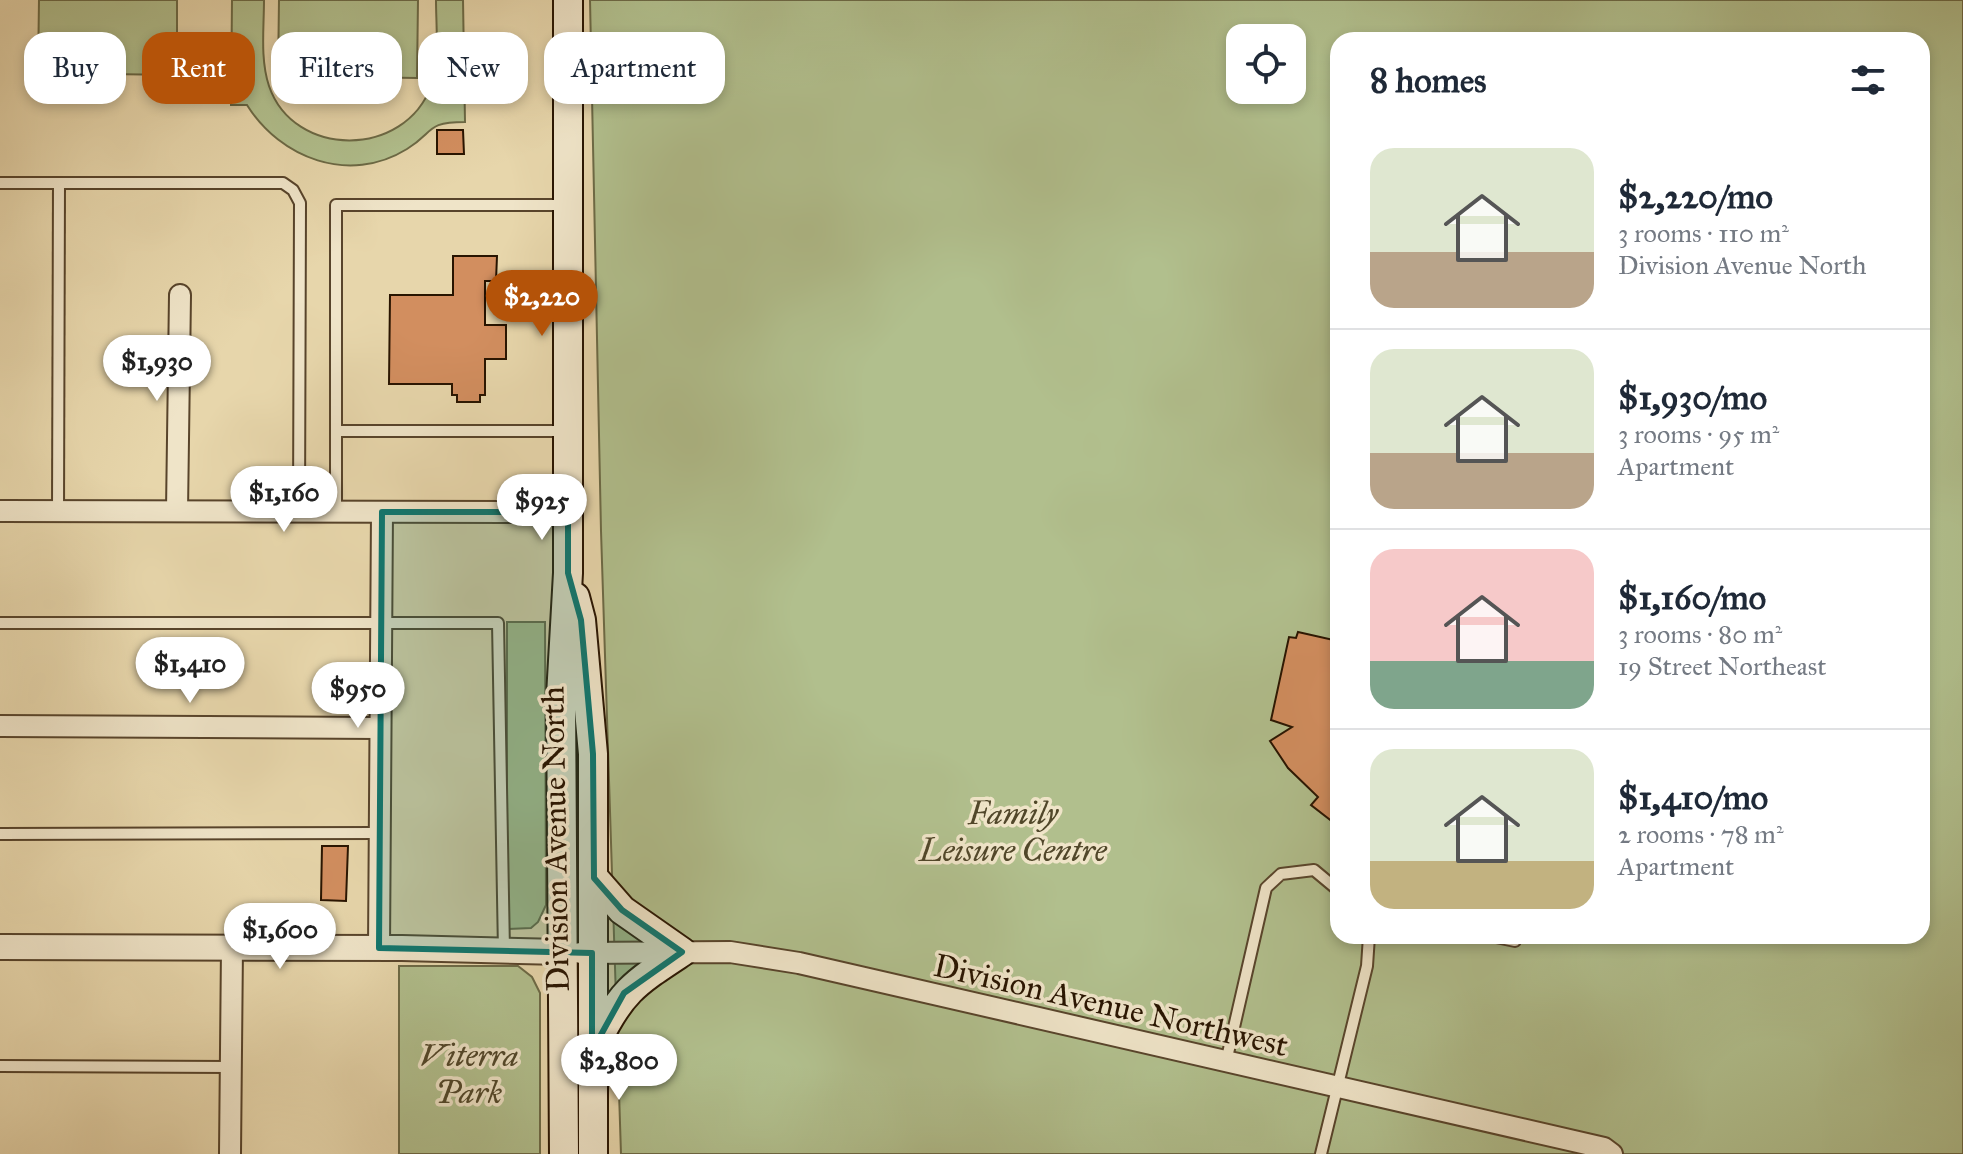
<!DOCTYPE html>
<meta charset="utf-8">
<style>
:root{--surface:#fff;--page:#f6f6f7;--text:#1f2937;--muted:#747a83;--line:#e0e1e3;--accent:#b45309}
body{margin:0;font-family:"IM FELL Great Primer",serif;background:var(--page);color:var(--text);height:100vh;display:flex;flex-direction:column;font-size:30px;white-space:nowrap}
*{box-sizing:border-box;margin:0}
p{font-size:26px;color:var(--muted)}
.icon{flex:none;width:44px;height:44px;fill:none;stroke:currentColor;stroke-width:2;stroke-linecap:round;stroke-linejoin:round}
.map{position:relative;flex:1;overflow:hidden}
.side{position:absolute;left:1330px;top:32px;width:600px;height:912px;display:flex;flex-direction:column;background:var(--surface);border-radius:24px;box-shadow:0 4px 12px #0003}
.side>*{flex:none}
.banner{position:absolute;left:24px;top:32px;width:760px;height:72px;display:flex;gap:16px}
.fabs{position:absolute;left:1226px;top:24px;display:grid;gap:16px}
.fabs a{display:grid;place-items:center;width:80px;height:80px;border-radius:16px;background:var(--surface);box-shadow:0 4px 12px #0003;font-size:40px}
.price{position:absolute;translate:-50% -68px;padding:0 18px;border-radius:28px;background:#fff;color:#222;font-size:26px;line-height:52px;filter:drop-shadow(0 2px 4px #0008)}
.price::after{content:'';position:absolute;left:50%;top:48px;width:24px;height:18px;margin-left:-12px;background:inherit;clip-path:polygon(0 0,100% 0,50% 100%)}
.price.on{background:var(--accent);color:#fff}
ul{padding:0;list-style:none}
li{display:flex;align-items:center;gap:24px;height:200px;padding:0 40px}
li+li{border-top:2px solid var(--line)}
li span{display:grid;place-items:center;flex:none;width:224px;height:160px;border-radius:24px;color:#555}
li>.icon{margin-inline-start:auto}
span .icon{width:96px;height:96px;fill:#fffc;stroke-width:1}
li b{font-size:34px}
h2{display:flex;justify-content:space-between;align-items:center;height:96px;padding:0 40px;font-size:34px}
.pill{padding:0 28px;border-radius:24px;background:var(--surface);box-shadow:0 4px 12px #0003;font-size:28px;line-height:72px}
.pill.on{background:var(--accent);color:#fff}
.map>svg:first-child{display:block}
</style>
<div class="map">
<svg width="1963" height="1154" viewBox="0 0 1963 1154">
<rect width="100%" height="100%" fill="#e7d6ab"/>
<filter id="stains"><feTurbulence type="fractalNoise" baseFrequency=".0025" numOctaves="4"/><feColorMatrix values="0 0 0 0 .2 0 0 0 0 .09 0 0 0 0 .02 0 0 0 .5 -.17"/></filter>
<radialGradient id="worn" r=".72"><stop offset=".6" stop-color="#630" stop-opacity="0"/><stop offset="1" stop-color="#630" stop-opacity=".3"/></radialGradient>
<g fill="#b1bf8d" stroke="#6c6a46" stroke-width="2" fill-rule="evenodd">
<polygon points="39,0 177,0 177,75 38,73"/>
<path d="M232,0H264C264,28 260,59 269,86C294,159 405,158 431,86C440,59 436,28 436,0H463L465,122C425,122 435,132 407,149C349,185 280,158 247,105H231Z"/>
<polygon points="279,0 418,0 417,78 278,76"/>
<path d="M590,0H1963V1154H621L601,531ZM1240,38H1292V90H1240ZM1338,40H1922V936H1338Z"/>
<polygon points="507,622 545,622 546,905 538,922 531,928 507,929"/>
<polygon points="399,966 518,966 532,977 540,993 540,1154 399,1154"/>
</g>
<g fill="#d28e5f" stroke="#281400" stroke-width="2">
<polygon points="437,130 463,130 464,154 437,154"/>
<polygon points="453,256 497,256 496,281 485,281 485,325 506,325 506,359 485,359 485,395 480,395 480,402 457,402 457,395 452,395 452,384 389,384 390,295 453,295"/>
<polygon points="1298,632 1338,641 1338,826 1311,805 1318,797 1288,768 1270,741 1292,727 1271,720 1289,637 1296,638"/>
<polygon points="322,846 348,846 346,901 321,900"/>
</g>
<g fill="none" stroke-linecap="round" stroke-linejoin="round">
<defs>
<g id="service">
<polyline points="0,183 283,183 293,190 300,203 299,512"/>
<polyline points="336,431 566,431"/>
<polyline points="58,511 59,183"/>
<polyline points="336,512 336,205 566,205"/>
<polyline points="0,623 498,623 504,951"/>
<polyline points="0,834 380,833"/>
<polyline points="1491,936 1515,941"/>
<polyline points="1226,1062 1266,888 1281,874 1314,870 1338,890"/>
<polyline points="0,1066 231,1067"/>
<polyline points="1321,1154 1367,966 1369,936"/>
</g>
<g id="minor">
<polyline points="0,511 568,512"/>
<polyline points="177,511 180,295"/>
<polyline points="0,726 380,728"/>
<polyline points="379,948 382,512"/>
<polyline points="580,953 730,952 799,963 1604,1148 1612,1154"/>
<polyline points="230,1154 232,947"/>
</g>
<polyline id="tertiary" points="0,947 402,948 561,952"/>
<g id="secondary">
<polyline points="575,597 581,620 593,754 593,1154"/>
<path d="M594,878L622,910L682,952C635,983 621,991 596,1043"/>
<polyline points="564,1154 561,696 568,573 568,0"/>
</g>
</defs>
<use href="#service" stroke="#58442b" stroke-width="14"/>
<use href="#minor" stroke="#58442b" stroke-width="24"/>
<use href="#tertiary" stroke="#58442b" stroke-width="28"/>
<use href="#secondary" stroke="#281400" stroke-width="32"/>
<use href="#service" stroke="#efe4c8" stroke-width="10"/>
<use href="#minor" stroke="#efe4c8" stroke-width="20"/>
<use href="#tertiary" stroke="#efe4c8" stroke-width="24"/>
<use href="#secondary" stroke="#efe4c8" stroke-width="28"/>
</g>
<path fill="#0f766e" fill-opacity="0.2" stroke="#0f766e" stroke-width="6" stroke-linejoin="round" d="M382,512H568V573L581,620L593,754L594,878L622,910L682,952L624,993L592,1051V953L379,948Z"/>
<g text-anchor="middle" stroke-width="7" stroke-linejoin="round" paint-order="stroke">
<g font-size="32" font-style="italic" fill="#51472a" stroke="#efe4c8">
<text x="1013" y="824">Family<tspan x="1013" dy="37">Leisure Centre</tspan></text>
<text x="469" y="1066">Viterra<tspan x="469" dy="37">Park</tspan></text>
</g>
<g font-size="32" fill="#281400" stroke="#efe4c8">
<text transform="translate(555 839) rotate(-91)" y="11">Division Avenue North</text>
<text transform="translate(1111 1005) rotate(13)" y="11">Division Avenue Northwest</text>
</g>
</g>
<rect width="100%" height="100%" filter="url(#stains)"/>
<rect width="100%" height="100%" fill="url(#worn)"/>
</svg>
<div class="fabs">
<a><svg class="icon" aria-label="locate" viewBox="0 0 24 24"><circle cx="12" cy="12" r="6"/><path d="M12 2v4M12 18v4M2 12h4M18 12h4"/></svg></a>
</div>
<b class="price on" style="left:542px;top:338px">$2,220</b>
<b class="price" style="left:157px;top:403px">$1,930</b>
<b class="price" style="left:284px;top:534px">$1,160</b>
<b class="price" style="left:542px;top:542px">$925</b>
<b class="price" style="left:190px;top:705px">$1,410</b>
<b class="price" style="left:358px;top:730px">$950</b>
<b class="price" style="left:280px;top:971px">$1,600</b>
<b class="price" style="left:619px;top:1102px">$2,800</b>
<div class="banner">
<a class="pill">Buy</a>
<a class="pill on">Rent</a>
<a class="pill">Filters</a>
<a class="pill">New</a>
<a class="pill">Apartment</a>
</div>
<section class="side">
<h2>8 homes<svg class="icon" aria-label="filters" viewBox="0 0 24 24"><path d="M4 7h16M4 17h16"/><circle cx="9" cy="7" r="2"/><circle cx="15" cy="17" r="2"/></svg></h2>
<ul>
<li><span style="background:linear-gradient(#dfe7d0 65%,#b9a48a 0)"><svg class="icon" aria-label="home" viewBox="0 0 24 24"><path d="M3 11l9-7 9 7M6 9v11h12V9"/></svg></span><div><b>$2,220/mo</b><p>3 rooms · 110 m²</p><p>Division Avenue North</p></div></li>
<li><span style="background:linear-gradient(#dfe7d0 65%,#b9a48a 0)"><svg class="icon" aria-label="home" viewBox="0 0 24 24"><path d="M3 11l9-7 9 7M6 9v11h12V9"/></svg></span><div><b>$1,930/mo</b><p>3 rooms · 95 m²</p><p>Apartment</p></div></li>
<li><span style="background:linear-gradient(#f6c9c9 70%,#7fa58c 0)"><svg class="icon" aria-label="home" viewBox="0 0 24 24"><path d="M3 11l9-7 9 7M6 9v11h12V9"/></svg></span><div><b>$1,160/mo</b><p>3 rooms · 80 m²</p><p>19 Street Northeast</p></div></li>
<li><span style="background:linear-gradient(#dfe7d0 70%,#c2b280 0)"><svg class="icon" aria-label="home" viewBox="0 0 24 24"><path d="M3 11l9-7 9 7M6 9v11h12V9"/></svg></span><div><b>$1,410/mo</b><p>2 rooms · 78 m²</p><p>Apartment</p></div></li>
</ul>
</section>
</div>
